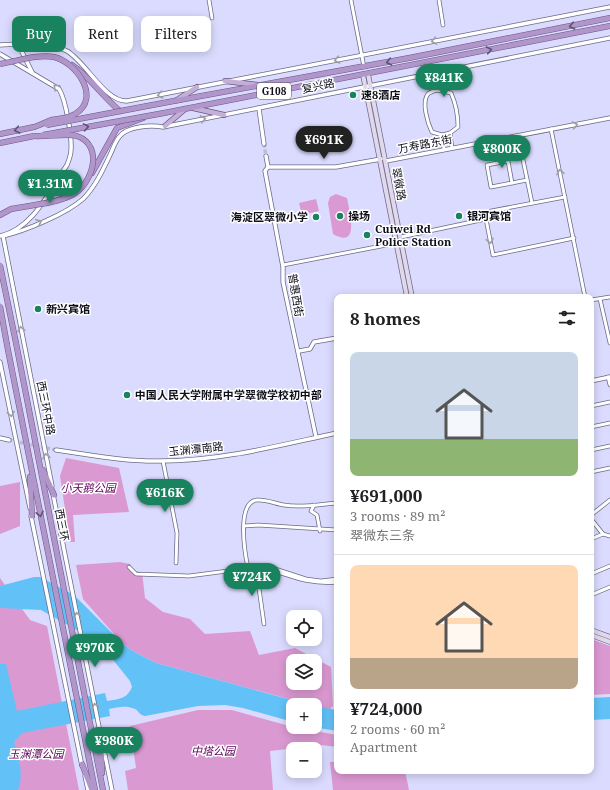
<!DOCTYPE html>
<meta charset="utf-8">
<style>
:root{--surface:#fff;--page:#f2f2f2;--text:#202124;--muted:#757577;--line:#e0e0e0;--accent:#19835f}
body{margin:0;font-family:"Noto Serif","Noto Sans SC",serif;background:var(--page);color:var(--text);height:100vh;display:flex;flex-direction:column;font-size:15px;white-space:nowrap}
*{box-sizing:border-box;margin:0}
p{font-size:13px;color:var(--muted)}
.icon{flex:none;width:22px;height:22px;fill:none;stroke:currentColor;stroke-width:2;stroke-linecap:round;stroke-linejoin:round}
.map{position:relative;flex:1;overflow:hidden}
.side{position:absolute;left:334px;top:294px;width:260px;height:480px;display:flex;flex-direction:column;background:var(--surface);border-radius:8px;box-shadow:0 2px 10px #0003}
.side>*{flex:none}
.top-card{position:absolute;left:12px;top:16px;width:262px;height:36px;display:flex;gap:8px}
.controls{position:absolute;left:286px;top:610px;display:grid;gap:8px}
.controls a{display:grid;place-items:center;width:36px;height:36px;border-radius:8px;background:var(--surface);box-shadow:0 2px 10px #0003;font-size:20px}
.price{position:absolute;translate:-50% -34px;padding:0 9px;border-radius:14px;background:var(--accent);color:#fff;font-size:13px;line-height:26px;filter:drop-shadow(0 1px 2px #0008)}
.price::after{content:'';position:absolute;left:50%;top:24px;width:12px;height:9px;margin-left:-6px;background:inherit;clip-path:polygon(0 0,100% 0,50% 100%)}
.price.selected{background:#222;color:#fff}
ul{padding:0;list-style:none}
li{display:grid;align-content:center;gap:8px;height:212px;padding:0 16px}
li+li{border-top:1px solid var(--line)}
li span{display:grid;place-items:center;height:124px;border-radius:8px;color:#555}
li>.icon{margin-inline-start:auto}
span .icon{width:72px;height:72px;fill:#fffc;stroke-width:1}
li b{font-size:17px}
h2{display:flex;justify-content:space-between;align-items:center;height:48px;padding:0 16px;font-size:17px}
.chip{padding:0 14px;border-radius:8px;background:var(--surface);box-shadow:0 2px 10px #0003;font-size:14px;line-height:36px}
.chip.selected{background:var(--accent);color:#fff}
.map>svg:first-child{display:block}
</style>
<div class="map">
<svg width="610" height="790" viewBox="0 0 610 790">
<rect width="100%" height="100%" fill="#dadbfe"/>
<g fill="#db99d2" fill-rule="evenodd">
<path d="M336,194L347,198C349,210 361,250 333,234L328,203L330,197Z"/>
<polygon points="316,199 319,211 302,215 299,203"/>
<polygon points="66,458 119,468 129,512 73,515 75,542 70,542 60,476"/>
<polygon points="20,482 20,526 0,534 0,486"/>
<path d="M120,562L130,564L134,571L142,572L145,598L163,612L190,619L205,634L250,631L259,655L295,648L331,667L333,706L329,710L156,663L131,650L122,643L83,599L76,565ZM293,661H315V683H293Z"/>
<polygon points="0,578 30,620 47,626 79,790 0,790"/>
<polygon points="591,639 610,646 610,694 591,695"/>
<polygon points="198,710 232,710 293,727 337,735 337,747 322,745 270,751 273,790 128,790 125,771 136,768 130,726"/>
<polygon points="330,762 337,762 337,771 405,771 409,790 333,790"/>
</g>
<g fill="#62c2f8">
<path d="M34,577H40L74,595L122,643L131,650L156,663L310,705H293V722L243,708L225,705L198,706L145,716C139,715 139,711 135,709C126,705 118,707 109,709L110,716L22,733L14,742C19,759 24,773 18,790H0V664H6L17,711L105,693L107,701C119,699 127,699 132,687L130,681L114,661L91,638L41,610L0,608V586Z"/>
<polygon points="610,697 610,719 591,720 591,698"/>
<polygon points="315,706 337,710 337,731 313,727 315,727"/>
</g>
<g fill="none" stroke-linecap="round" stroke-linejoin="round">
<g stroke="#bbbcdc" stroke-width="3.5" stroke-dasharray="3.5 2" stroke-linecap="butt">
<polyline points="264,144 266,156"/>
<polyline points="9,440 56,450"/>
</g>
<defs>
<g id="minor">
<polyline points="209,0 212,18"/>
<polyline points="351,0 364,67"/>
<polyline points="439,0 443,25"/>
<path d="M434,73L437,90L451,93C456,104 458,114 458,127L450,133"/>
<path d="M437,90C434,91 430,92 428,94C421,102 428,124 432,132L442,135"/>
<polyline points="551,129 585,297"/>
<polyline points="444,149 442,135 450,133 452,148"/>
<polyline points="522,155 532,203"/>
<polygon points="508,161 512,183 491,187 487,165"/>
<polyline points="512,183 527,180"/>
<polyline points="487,217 492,216 491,211 565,197"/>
<polyline points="401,237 486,219 493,255 574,238"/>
<polyline points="283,265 397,243"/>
<polyline points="600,299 610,343"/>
<polyline points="591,300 610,297"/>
<polyline points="608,377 610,385"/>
<polyline points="591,406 610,402"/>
<polyline points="591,427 610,423"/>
<polyline points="591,450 610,446"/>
<polyline points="163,461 177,533 176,563"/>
<polyline points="591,472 610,468"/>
<polyline points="314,505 311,511 317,515 320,531"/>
<polyline points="591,515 610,500"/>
<polyline points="591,519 603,534 610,536"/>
<polyline points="244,526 258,525 337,530"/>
<polyline points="591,539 603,534"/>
<polyline points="129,567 136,574 189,576 266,566 306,579 321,581 337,579"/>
<polyline points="256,567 264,624"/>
<path d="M248,568C245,554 236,502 257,500C266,499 276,504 284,505C302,508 320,504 337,503"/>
<path d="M264,568C291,575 308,585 337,582"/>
<polyline points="591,574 610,566"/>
<polyline points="591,595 610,587"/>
</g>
<g id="tertiary">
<polyline points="18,44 32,72"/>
<path d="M0,45C22,44 47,41 67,51C86,62 105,102 127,101L610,7"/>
<path d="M0,54L59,89C66,100 72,137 71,150C71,155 69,160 67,165C50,190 33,229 0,236"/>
<polyline points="259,109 264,144"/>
<polyline points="266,156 268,167 265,171 283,267 283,282 316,437"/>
<polyline points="386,161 610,118"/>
<polyline points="268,167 336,167 381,159"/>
<path d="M3,236C25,231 66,214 83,199C95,187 103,170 110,155C113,149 115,141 120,136C128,126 151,125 163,127L610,38"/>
<polyline points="3,236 52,486"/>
<polyline points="299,351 310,349 314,342 337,338"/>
<polyline points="0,362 30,508"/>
<polyline points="591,381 610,377"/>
<polyline points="0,438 9,440"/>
<path d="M56,450C91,455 127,462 162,461C221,461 280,445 337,433"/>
<polyline points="53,494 101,737"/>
<polyline points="31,516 82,766"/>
<polyline points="103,745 112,790"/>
<polyline points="85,776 88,790"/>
</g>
<g id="secondary">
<polyline points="368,74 412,297"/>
<polyline points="363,75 407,297"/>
<polyline points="591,630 610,637"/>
<polyline points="591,635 610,642"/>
</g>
<g id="primary">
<polyline points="225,81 258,85"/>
<polyline points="177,100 197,87"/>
<polyline points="193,108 224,115"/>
<polyline points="165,126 185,109"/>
</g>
<g id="trunk">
<path d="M72,65C90,77 103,97 120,111"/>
<polyline points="163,103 409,58 610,18"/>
<polyline points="164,113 610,26"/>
<polyline points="0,134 34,127"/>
<polyline points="0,143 34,136"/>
<polyline points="92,173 117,128 143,118"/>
<polyline points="0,215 11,209"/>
<polyline points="16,343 103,790"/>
<polyline points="7,345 95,790"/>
<polyline points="43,470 54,495"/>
<polyline points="30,477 32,516"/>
<polyline points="100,735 102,773"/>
<polyline points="82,764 92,790"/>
</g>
</defs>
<use href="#minor" stroke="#6a6b89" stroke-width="4.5"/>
<use href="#tertiary" stroke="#6a6b89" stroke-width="5"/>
<use href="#secondary" stroke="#6a6b89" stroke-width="5.5"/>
<use href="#primary" stroke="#6b5683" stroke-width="6"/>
<use href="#trunk" stroke="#6b5683" stroke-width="6"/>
<use href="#minor" stroke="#fff" stroke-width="3"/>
<use href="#tertiary" stroke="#fff" stroke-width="3.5"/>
<use href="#secondary" stroke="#e2d8eb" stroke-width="4"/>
<use href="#primary" stroke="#c4b0d7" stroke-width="4.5"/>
<use href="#trunk" stroke="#b096ca" stroke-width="5"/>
<defs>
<g id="trunk-bridge">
<path d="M0,64C17,61 38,54 54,57C76,62 102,98 75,114C68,119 59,118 51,120C46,122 40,125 34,127"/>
<polyline points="47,125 163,103"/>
<polyline points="43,135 164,113"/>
<path d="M11,209C30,205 54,204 72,195C92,185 105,146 77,136C68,133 45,137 34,136"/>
<polyline points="0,265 16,343"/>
<polyline points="0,306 7,345"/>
</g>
</defs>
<use href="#trunk-bridge" stroke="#6b5683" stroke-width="6" stroke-linecap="butt"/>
<use href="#trunk-bridge" stroke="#b096ca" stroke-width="5"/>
</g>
<defs><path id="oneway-chevron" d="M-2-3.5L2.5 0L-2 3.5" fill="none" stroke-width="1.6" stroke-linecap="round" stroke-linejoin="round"/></defs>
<g stroke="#5f5272">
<use href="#oneway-chevron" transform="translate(572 26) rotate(169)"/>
<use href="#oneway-chevron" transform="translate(489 50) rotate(-11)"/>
<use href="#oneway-chevron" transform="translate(389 62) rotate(169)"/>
<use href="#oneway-chevron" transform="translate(86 127) rotate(-10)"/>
<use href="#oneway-chevron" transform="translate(17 130) rotate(169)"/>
<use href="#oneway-chevron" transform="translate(40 514) rotate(78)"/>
</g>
<g stroke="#9f9fa3">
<use href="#oneway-chevron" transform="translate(434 41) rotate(169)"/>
<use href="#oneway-chevron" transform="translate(337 60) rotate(169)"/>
<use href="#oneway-chevron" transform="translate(56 87) rotate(-137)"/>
<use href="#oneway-chevron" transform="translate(160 95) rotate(169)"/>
<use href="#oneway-chevron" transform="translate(203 119) rotate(-11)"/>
<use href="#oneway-chevron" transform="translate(575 125) rotate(-11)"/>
<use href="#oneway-chevron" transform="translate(560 172) rotate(-102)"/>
<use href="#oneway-chevron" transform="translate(39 222) rotate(-25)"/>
<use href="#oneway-chevron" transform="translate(490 241) rotate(79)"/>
<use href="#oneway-chevron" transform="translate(21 329) rotate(-101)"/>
<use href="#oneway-chevron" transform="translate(11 414) rotate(79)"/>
<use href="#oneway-chevron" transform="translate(46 456) rotate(-101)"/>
<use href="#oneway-chevron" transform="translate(77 615) rotate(-101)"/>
<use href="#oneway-chevron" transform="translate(95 706) rotate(-101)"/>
</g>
<g fill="#19835f" stroke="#fff" stroke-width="1.5">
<circle cx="353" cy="95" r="4"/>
<circle cx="340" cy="216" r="4"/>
<circle cx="459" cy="216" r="4"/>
<circle cx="316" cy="217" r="4"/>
<circle cx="367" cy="235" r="4"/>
<circle cx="38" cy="309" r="4"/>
<circle cx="127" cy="395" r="4"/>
</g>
<g text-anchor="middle" stroke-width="3" stroke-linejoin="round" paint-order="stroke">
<rect fill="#fff" stroke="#56565f" stroke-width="1" x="257" y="83" width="34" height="16" rx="3"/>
<g font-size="10" font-weight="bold" fill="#0e0e1a">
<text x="274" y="95">G108</text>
</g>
<g font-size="11" fill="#0e0e1a" stroke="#fff">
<text transform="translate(318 86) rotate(-12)" y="4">复兴路</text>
<text transform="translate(425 144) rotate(-11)" y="4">万寿路东街</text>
<text transform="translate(399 184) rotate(79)" y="4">翠微路</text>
<text transform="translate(296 295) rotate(81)" y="4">普惠西街</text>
<text transform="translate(46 408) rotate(79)" y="4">西三环中路</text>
<text transform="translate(196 449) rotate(-6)" y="4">玉渊潭南路</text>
<text transform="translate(62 525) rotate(79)" y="4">西三环</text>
</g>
<g font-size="11" font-weight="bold" fill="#0e0e1a" stroke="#fff" text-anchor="start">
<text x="361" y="99">速8酒店</text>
<text x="348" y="220">操场</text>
<text x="467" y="220">银河宾馆</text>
<text x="308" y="221" text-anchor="end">海淀区翠微小学</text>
<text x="375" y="233">Cuiwei Rd<tspan x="375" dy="13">Police Station</tspan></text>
<text x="46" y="313">新兴宾馆</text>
<text x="135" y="399">中国人民大学附属中学翠微学校初中部</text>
</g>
<g font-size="11" font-style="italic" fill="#5c0057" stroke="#fff">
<text x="88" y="492">小天鹅公园</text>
<text x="213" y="755">中塔公园</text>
<text x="36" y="758">玉渊潭公园</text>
</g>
</g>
</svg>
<div class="controls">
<a><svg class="icon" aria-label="locate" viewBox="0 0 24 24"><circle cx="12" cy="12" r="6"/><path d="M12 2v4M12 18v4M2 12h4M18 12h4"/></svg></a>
<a><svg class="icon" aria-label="layers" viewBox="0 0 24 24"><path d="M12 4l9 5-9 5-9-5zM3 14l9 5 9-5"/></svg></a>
<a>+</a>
<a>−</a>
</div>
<b class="price" style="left:444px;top:98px">¥841K</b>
<b class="price selected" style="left:324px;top:160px">¥691K</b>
<b class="price" style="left:502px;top:169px">¥800K</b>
<b class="price" style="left:50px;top:204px">¥1.31M</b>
<b class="price" style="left:165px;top:513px">¥616K</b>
<b class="price" style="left:252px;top:597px">¥724K</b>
<b class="price" style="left:95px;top:668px">¥970K</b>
<b class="price" style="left:114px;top:761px">¥980K</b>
<div class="top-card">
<a class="chip selected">Buy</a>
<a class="chip">Rent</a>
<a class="chip">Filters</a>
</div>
<section class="side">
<h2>8 homes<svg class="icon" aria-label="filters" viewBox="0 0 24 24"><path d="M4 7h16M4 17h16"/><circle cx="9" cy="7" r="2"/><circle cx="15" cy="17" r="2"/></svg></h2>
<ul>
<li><span style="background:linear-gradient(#c9d6e8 70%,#8fb573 0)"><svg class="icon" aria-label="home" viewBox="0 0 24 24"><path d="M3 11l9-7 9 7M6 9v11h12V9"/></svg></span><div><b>¥691,000</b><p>3 rooms · 89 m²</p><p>翠微东三条</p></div></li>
<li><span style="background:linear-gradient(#ffd9b3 75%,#b9a48a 0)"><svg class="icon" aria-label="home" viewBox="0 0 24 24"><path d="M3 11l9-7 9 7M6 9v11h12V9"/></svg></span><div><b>¥724,000</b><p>2 rooms · 60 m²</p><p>Apartment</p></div></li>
</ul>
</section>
</div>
